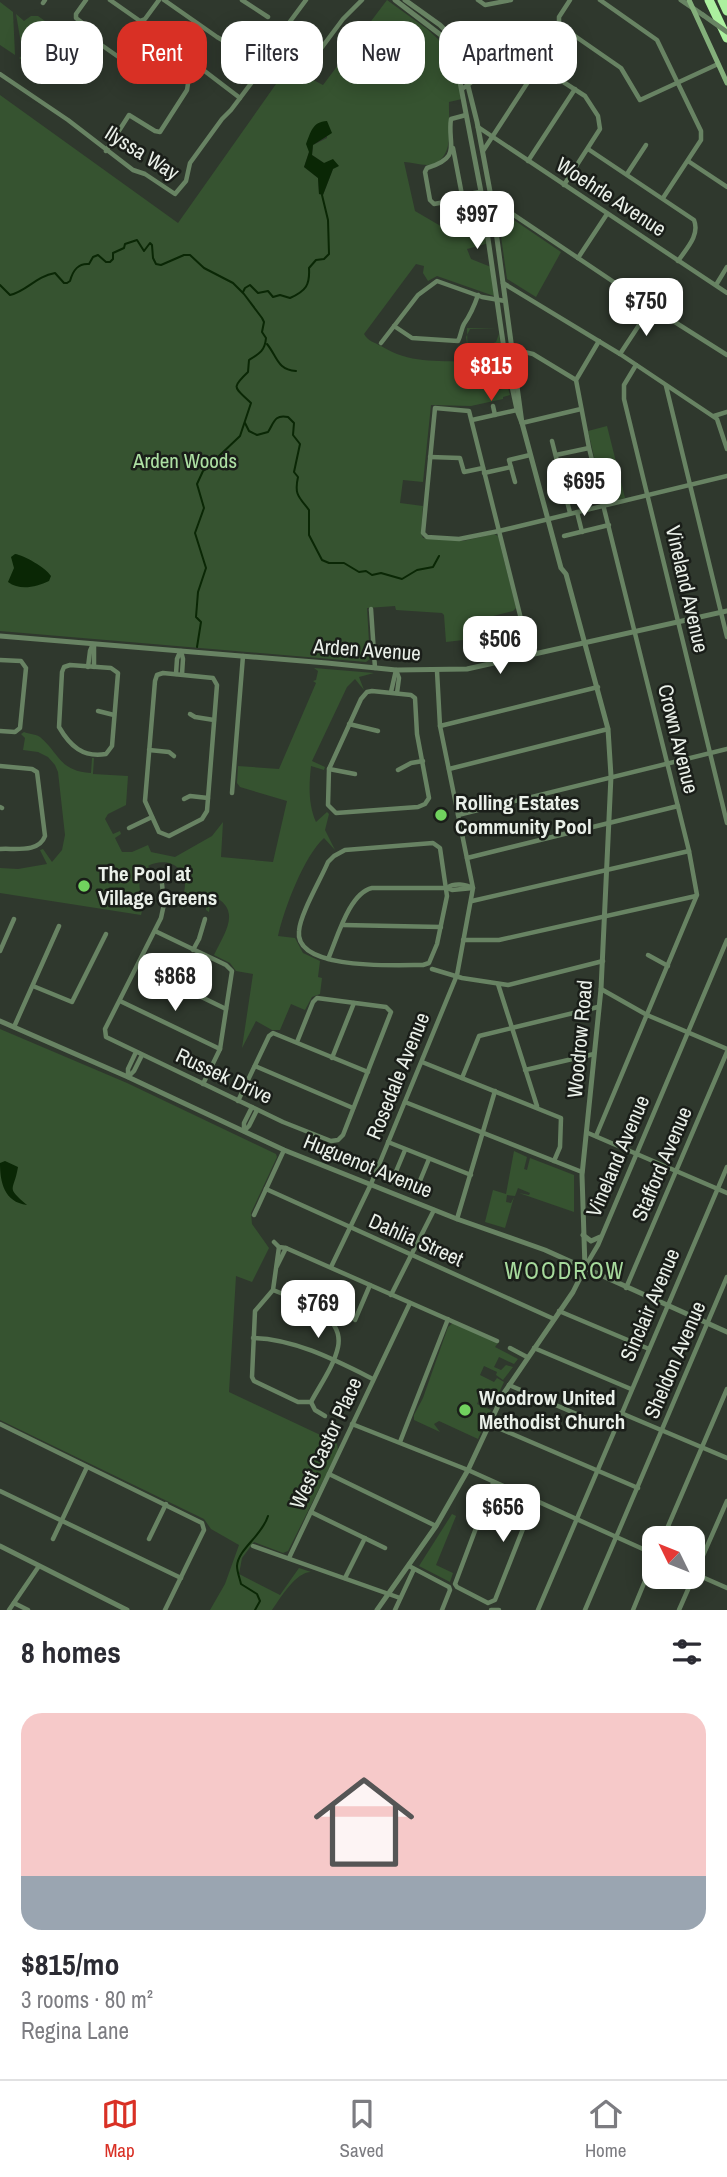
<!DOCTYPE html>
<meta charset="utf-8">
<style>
:root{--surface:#fff;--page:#f2f2f3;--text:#2b2b33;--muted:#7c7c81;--line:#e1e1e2;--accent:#d93025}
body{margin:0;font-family:"Archivo Narrow",sans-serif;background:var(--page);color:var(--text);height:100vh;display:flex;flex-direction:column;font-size:26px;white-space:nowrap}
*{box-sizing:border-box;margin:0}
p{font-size:23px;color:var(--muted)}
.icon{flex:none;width:38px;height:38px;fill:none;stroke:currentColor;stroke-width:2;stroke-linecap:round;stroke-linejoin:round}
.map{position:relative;height:1610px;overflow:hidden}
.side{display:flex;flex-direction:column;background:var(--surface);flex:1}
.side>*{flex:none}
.hud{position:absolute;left:21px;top:21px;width:686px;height:63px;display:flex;gap:14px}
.needle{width:46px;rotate:313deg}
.fabs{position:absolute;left:642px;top:1526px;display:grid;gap:14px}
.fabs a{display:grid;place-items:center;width:63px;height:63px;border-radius:14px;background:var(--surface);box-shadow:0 4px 18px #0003;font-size:35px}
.price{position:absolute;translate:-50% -60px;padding:0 16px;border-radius:14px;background:#fff;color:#222;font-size:23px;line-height:46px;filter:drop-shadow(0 2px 4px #0008)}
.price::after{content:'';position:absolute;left:50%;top:42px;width:21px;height:16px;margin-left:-10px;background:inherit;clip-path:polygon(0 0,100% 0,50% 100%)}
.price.active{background:var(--accent);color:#fff}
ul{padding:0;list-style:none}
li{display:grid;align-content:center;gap:14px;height:371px;padding:0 21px}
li+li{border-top:2px solid var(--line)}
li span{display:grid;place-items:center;height:217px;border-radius:21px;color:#555}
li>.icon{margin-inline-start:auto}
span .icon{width:126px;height:126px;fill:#fffc;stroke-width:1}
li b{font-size:30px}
h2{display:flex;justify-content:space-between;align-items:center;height:84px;padding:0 21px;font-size:30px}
.chip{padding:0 24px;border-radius:21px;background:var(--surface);box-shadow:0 4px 18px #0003;font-size:24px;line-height:63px}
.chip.active{background:var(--accent);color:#fff}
.dock{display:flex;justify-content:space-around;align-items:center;height:98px;border-top:2px solid var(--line);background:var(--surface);font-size:19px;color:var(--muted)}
.dock a{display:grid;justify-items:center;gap:4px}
.dock .active{color:var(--accent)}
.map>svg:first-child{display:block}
</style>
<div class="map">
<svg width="727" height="1610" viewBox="0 0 727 1610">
<rect width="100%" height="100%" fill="#2f382d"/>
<g fill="#365330" fill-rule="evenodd">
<path d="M387,0L427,29L450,50L462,99L449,102C448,122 457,163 427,165C419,165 411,162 404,162L415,211L444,228L484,224L489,243L467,249L471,259L491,267L494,296L437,276L428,281L423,273L424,266L416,264L364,334C369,342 374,342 381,346C410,364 435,360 468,362L467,328L498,329H470L466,337L468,350L475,351L474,357L476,360L486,355V353L493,352L494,346L491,344L496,342L499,334L503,364L481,363L487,392L508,388L510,395L503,397V399L471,406L431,405L423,482L403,480L400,503L423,506L421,533L423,538L463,541L494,534L498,536L516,608L513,611L493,616L504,657L491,660L485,630L472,632V639L446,642L444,615L442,613L396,610L395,606L367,608L370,659L366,662L0,631V95L178,223L288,67L323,85ZM327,122V138L313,145L312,155L333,169L323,195L319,194L318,178L304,167L309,152Z"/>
<polygon points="0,2 13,12 15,55 0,45"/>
<polygon points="16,14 24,21 31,16 38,16 66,36 40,72 19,58 23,55"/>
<polygon points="502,212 561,252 536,297 507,279 498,215"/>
<polygon points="607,426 625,498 611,502 604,499 588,431"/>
<path d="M314,668L374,673L359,677L364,690L355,679L347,687L312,761L325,767L324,770L311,766C309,785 308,804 316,822L327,812L329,814L325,830L335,850L324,838C304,856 284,909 278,936L295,938L303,953L320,961L318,977L322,978L320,994L312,997L305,1010L291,1004L280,1030H272L256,1021L242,1048L253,974L236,971L230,963L214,955C225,932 243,909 211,895L209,912L206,910V895L195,897L182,909C182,901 184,894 185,886C186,865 165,857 148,866L160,876L158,878L146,868C131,886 147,895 141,915L0,893V868L18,869L47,864L40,850L43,849L52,862L62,850L65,835L58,772L55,765L48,757L38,752L23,750L25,738L21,734L24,732C29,734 36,734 40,737C60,754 59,771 91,773L92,758H94L93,774L128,776L126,805L108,814L105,819L113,834L120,831L121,834L115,838L122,852H132L148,845L151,852L175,857L212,836L223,822L221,857L273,862L287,801L240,787L237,783L238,766L279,769L316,683L313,681L316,680L318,671Z"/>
<path d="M0,1029L127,1083L276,1154L277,1157L251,1213L252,1224L269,1248L252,1282L236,1276L229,1392L331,1440L337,1444L338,1451L288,1551L283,1553L254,1542L242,1558L239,1574L280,1595L299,1568L311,1572C296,1572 281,1597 272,1610H210L225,1584L239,1545L211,1529L204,1519L0,1420Z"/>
<polygon points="514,1151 527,1157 524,1169 527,1170 530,1158 574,1175 574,1212 519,1193 529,1195 530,1193 518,1188 515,1196 507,1195 506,1202 511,1203 514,1197 505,1228 485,1222 493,1190 506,1194"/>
<polygon points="453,1323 498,1343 495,1347 518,1359 514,1364 499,1357 494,1367 501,1370 506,1365 513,1367 503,1380 496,1375 497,1372 484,1366 480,1375 494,1382 497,1378 504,1382 497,1397 483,1391 477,1404 491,1410 478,1439 439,1421 434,1424 440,1432 414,1420 414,1415 423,1398 448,1327"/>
<polygon points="452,1514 456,1516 436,1565 453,1573 450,1582 419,1566"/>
</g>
<g fill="#0a2705">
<path d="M327,121L332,133L313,145L312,155L324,163L333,159L339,166L333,169L323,195L319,194L318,178L304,167L309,152L306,144C311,132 312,122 327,121Z"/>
<path d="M15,554C24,555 46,568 51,576L49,581C36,587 20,591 8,582L14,568L11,557Z"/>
<path d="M5,1161L18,1167C14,1192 5,1186 27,1205C4,1202 0,1182 0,1163Z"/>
</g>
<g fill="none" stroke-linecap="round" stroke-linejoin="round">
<g stroke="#0a2705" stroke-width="2">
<path d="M0,285L10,295C27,291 36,276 55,273L64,283H67L70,281C73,270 78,263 89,264L93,257L98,255L106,262H110L113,259V253L124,248L125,244L137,240L144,251L150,243L152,245L153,258L156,264L161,265L184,255H190L204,268L233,283L244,294L262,318L264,322L262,332L266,338C265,351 259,354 249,360L248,372C230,389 235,387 251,403L240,436L219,456L214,464L203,471L197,484L204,508L195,533L206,568L198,592L196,617L201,622L197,647"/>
<path d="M243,292L245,288L250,285L258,293L268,291L273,297L280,295L290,298C306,291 310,285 309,268L316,260L324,259L329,254L328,220L322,195"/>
<path d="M267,344C277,356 277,370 296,371"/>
<path d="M245,423L249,431L257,435L268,432C274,423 274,414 288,417L294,423L293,435L300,444L294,472L298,477C294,495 299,497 309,510V535L322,560L329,563H344L359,572L366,571L372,575L381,573L402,579L417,570L433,567L439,556"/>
<path d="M255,1610L260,1601L257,1594L241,1584C240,1579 237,1572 237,1566C238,1549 262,1536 268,1516"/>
</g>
<g stroke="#688363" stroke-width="4.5">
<path d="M86,0L76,14V18L94,32L100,44L140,72C149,70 162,52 171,44L192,54L200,62L189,77L187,90L160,132L155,131L129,115L106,151"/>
<polyline points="110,0 140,21 145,19 159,0"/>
<polyline points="164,0 217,37 260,62"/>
<polyline points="242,0 268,17"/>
<polyline points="478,0 485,5 511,0"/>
<polyline points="570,0 559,17 559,25 621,68 640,100 718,64"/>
<polyline points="600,0 657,40 701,131 701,140 663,198"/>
<polyline points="43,3 45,0"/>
<polyline points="198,66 240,98"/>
<polyline points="308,66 343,19 362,0"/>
<polyline points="0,74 68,120 133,170 145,174 175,194 186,181 190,163 222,119 231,110 261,70 260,62 306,0"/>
<polyline points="462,89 476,79 497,49 506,45 585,96 598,116 600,129 564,185"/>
<path d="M466,115L451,119C447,144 463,157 427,168L425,172L430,200L434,204L445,202L457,196L480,192"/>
<polyline points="478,127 727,293"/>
<polyline points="453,148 462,195"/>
<path d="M588,149L694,220C700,235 687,248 678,261"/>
<polyline points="483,151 539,65"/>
<polyline points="528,161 575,89"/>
<polyline points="688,161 727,187"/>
<polyline points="627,174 646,145"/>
<polyline points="482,197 502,207 651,307 727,355"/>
<polyline points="578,258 607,214"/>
<polyline points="503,283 620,354 717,419 727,449"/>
<polyline points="716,285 727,267"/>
<path d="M394,326L412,338L458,341C461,336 461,329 464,324C471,314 474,307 478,295"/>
<polyline points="381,343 418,295 437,281 482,297 505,301"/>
<polyline points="511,349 533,354 576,380"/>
<polyline points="620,354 651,307"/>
<polyline points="636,365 624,385 624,399 727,823"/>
<polyline points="666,386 727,637"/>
<polyline points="493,406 495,415"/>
<polyline points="714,416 727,412"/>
<polyline points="472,420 517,410"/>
<polyline points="522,423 581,409"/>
<polyline points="552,441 570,513"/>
<polyline points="556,455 589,448"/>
<polyline points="430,457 460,458 464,472 483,468"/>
<polyline points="484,473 511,467"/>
<polyline points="515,482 509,460 530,455"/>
<polyline points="577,512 582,532"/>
<polyline points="564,536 609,525"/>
<polyline points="371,609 375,668"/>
<polyline points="94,645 94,667"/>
<polyline points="181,651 183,659 182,674"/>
<polyline points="530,655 469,411 435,408 423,533 427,537 459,539 499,531 727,476"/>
<polyline points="0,660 21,661 26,668 20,728 15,732 0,731"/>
<path d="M70,665L111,668L118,673L112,746L106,754C83,758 70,746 59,727L62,672L64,667Z"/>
<polyline points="88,667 90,651 93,644"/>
<polyline points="396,670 399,678 397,693"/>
<polygon points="163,673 213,678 217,685 207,811 202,819 169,836 159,832 145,801 155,681 157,675"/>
<polyline points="176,674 177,659 180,652"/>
<polygon points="372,691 411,695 415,698 417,734 429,798 425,804 418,807 336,813 328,805 329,769 361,699 367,692"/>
<polyline points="391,692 396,670"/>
<polyline points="98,711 114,715"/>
<polyline points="190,714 195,717 214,720"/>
<polyline points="349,724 378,731"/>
<polyline points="440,726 598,687"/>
<polyline points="149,750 169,752 174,756"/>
<path d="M0,766L32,769L37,772L45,836C39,853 15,848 0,849"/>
<polyline points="329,769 355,774"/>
<polyline points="449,769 608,729"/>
<polyline points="398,770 411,763 423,761"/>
<polyline points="232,793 243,656"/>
<polyline points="184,799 190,796 208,798"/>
<polyline points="0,807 2,808"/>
<polyline points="458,815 727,749"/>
<polyline points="129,828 152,817"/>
<path d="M433,843L440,848L447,896L437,944L429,963L423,965C398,965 294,971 299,931C300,914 321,879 328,862L334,856L345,850Z"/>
<polyline points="467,858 678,806"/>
<polyline points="162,884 164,904 161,918 105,1029 106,1037 283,1122 331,1141 338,1140 343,1135 391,1012 386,1007 317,998 313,1002 297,1042"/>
<path d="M448,887C454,883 466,884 472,888"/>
<polyline points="472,901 689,851"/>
<polyline points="343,925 441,927"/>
<polyline points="155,931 226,965 232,971 220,1049 203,1084"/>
<polyline points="463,940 499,940 696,896"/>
<polyline points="193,950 199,939 205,919"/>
<polyline points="0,951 14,919"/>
<polyline points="648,955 668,966"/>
<path d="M328,959C337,939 349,893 372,888H447L452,890L473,888"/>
<polyline points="138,966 226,1009"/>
<polyline points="432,969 462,978 508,985 603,961"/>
<polyline points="498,984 537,1106"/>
<polyline points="33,986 72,1002 106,934"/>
<polyline points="601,989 647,1015 727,1049"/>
<polyline points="120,1001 220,1049"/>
<polyline points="14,1027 59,926"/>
<polyline points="332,1058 354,1003"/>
<polyline points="422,1062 561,1118 560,1147 554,1161"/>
<polyline points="255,1066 353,1108"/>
<polyline points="525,1070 594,1054"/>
<polyline points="129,1076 134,1071 142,1055"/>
<polyline points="128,1077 128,1069 136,1052"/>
<polyline points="462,1078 479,1036 598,1007"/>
<polyline points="238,1101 269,1036 273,1033 368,1072"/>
<polyline points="405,1102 582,1172"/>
<polyline points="244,1130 244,1123 252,1107"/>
<polyline points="244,1131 249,1126 257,1110"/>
<polyline points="588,1133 727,1193"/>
<polyline points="596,1136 697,895 689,851 589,448 576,380 599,341"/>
<polyline points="388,1142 471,1175"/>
<polyline points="405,1150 392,1181 411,1191 417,1188 429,1159"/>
<polyline points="266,1189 554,1319"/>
<polyline points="254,1215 284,1150"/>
<polyline points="457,1219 495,1091"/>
<polyline points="274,1242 279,1247 286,1248 497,1341"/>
<polyline points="277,1266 286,1248"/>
<polyline points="331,1267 371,1184 457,975 473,888 440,726 437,671"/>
<polyline points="585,1267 598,1245 727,940"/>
<polyline points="626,1288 727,1052"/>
<path d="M273,1290C296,1300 345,1313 338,1347C334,1366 320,1385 311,1402H298L254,1381L252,1377L255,1311L273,1290L279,1247"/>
<polyline points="391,1295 434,1210"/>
<polyline points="559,1311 649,1349"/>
<polyline points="355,1320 370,1285"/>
<path d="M253,1338C295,1339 335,1360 373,1379"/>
<polyline points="510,1348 527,1357"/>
<polyline points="534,1348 631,1389"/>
<polyline points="509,1385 614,1430"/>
<polyline points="311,1402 315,1410 325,1416"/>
<polyline points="621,1413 727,1458"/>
<polyline points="0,1424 202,1523 204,1530 165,1610"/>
<polyline points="352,1424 468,1470 654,1554"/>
<polyline points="489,1424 638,1488"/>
<polyline points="400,1442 448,1319"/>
<polyline points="329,1474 436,1526"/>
<polyline points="493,1483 455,1584 457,1587 488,1603 495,1600 534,1501"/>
<polyline points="0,1491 181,1578"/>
<polyline points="311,1512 385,1548"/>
<polyline points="663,1538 727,1389"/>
<polyline points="53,1539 87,1467"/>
<polyline points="149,1539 166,1504"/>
<polyline points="253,1546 400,1598"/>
<polyline points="289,1558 410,1303"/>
<polyline points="409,1566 449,1587 450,1590 442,1610"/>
<polyline points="693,1573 727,1588"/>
<polyline points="345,1578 365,1538"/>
<polyline points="14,1603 28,1610"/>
<polyline points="9,1610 39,1566"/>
<polyline points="395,1610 414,1569"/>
<polyline points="491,1610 499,1610"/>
<polyline points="538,1610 727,1167"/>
<polyline points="585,1610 727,1277"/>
<polyline points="633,1610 654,1559"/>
<polyline points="679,1610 727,1501"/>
</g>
<g stroke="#688363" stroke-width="5">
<polyline points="395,0 446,39 455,56 482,197 504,349 517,410 522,423"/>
<polyline points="681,0 703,15"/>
<polyline points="0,636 327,663 396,670 467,669 727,611"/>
<polyline points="0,1021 128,1077 284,1150 457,1219 545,1250 727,1332"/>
<polyline points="583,1235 591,1241 600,1237"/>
<polyline points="0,1546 127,1610"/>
<polyline points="377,1610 436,1526 468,1470 504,1393 573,1292 585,1268 582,1175 601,989 611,776 608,729 566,574 561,568 522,423 492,202 477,122 459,50 453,38 440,25 405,0"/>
</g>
<polyline stroke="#84af7b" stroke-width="5" points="689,0 727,83"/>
<g stroke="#acf09f" stroke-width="9">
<polyline points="709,0 727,38"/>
<polyline points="722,0 727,11"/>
</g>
<polyline stroke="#688363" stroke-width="5" points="703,15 727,32"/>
</g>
<g fill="#71d25e" stroke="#1a1e19" stroke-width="2.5">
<circle cx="441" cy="815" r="7"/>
<circle cx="84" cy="886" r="7"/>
<circle cx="465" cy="1410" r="7"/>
</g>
<g text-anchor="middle" stroke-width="5" stroke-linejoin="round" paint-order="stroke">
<g font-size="21" fill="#eaf0e9" stroke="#1a1e19">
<text transform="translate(142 153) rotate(32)" y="7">Ilyssa Way</text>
<text transform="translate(611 197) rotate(33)" y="7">Woehrle Avenue</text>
<text transform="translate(687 589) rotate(77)" y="7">Vineland Avenue</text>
<text transform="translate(367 650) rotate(4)" y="7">Arden Avenue</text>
<text transform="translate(678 739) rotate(76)" y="7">Crown Avenue</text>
<text transform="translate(580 1039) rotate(-85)" y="7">Woodrow Road</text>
<text transform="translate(224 1076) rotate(25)" y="7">Russek Drive</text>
<text transform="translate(398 1076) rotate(-68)" y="7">Rosedale Avenue</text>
<text transform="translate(618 1156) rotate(-67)" y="7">Vineland Avenue</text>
<text transform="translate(662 1164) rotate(-67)" y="7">Stafford Avenue</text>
<text transform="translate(368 1166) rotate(22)" y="7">Huguenot Avenue</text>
<text transform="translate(416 1240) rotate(24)" y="7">Dahlia Street</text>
<text transform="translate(650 1305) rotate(-67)" y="7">Sinclair Avenue</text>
<text transform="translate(675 1360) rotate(-67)" y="7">Sheldon Avenue</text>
<text transform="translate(326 1443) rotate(-65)" y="7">West Castor Place</text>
</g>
<g font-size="21" fill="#ade0a3" stroke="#1a1e19">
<text x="185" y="468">Arden Woods</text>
</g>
<g font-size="21" font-weight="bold" fill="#eaf0e9" stroke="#1a1e19" text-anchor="start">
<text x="455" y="810">Rolling Estates<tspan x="455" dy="24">Community Pool</tspan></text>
<text x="98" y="881">The Pool at<tspan x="98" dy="24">Village Greens</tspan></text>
<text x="479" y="1405">Woodrow United<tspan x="479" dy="24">Methodist Church</tspan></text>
</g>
<g font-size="23" letter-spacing="2" fill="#a6da9c" stroke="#1a1e19">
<text x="565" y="1279">WOODROW</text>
</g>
</g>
</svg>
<div class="fabs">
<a><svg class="needle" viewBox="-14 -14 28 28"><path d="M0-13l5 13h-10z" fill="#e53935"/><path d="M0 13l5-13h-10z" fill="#7c7c81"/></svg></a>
</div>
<b class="price" style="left:477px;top:251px">$997</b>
<b class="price" style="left:646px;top:338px">$750</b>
<b class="price active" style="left:491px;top:403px">$815</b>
<b class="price" style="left:584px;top:518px">$695</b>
<b class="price" style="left:500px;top:676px">$506</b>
<b class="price" style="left:175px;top:1013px">$868</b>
<b class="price" style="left:318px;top:1340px">$769</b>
<b class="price" style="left:503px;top:1544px">$656</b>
<div class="hud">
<a class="chip">Buy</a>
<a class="chip active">Rent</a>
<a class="chip">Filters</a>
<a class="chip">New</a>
<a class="chip">Apartment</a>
</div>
</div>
<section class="side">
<h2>8 homes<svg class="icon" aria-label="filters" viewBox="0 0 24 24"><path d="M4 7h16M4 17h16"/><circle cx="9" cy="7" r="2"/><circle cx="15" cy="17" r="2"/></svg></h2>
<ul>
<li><span style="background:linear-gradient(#f6c9c9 75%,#9aa5b1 0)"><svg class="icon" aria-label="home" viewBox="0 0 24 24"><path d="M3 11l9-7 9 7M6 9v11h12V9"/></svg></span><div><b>$815/mo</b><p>3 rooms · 80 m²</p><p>Regina Lane</p></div></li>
</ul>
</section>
<nav class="dock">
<a class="active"><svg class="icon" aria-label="map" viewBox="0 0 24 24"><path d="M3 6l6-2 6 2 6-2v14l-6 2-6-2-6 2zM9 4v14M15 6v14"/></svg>Map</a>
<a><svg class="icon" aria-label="saved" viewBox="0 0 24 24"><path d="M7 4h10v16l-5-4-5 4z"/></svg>Saved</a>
<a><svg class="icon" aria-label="home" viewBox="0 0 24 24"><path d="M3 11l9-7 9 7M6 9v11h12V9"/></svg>Home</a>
</nav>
